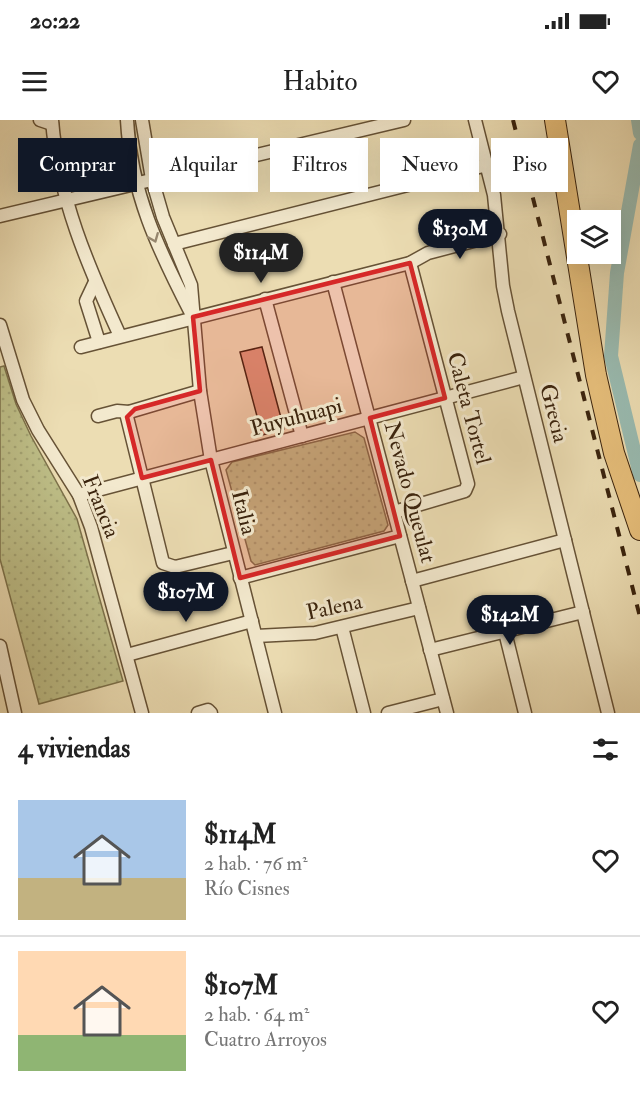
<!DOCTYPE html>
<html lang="es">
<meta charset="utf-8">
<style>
:root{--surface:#fff;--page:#f6f6f6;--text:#222;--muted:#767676;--line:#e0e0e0;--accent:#111827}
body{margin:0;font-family:"IM FELL Double Pica",serif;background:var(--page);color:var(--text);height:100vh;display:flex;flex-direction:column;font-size:22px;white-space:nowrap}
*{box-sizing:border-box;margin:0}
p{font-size:20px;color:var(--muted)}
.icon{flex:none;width:33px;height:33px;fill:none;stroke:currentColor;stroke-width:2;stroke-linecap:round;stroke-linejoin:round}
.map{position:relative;height:593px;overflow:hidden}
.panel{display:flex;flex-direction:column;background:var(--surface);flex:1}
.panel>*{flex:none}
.hud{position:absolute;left:18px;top:18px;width:604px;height:54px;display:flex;gap:12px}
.fabs{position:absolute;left:567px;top:90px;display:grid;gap:12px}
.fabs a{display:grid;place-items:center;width:54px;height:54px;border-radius:0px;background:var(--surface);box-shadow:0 6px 24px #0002;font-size:30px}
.price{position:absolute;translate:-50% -51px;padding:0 14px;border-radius:21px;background:var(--accent);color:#fff;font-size:20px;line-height:39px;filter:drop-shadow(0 2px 3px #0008)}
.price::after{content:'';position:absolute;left:50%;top:36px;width:18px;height:14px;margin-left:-9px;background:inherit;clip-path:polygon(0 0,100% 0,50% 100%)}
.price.active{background:#222;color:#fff}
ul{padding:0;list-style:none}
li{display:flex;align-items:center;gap:18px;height:150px;padding:0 18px}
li+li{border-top:2px solid var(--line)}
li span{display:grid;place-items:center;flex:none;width:168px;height:120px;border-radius:0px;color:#555}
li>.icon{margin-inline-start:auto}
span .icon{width:72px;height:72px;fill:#fffc;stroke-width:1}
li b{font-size:26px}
h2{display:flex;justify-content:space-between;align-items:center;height:72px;padding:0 18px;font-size:26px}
.pill{padding:0 21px;border-radius:0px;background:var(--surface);box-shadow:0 6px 24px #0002;font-size:21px;line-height:54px}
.pill.active{background:var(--accent);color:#fff}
.status{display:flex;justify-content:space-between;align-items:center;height:42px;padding:0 30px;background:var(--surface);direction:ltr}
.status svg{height:16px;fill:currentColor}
header{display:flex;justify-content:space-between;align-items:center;height:78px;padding:0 18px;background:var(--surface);font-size:27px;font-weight:600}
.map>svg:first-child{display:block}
</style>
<div class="status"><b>20:22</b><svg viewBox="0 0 49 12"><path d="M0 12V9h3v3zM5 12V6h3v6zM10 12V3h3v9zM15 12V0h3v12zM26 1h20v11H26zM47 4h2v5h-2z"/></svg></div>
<header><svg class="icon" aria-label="menu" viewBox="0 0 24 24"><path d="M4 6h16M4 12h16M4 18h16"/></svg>Habito<svg class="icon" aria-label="heart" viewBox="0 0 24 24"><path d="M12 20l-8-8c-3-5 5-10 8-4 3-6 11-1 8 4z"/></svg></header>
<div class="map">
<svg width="640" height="593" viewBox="0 0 640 593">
<defs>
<pattern id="park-dots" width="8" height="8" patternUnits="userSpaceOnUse" patternTransform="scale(1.5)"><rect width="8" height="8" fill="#bebf88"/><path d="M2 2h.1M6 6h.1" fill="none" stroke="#a4a474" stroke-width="1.8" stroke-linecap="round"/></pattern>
</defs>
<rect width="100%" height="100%" fill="#ecddb3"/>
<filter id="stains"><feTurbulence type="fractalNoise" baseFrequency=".00333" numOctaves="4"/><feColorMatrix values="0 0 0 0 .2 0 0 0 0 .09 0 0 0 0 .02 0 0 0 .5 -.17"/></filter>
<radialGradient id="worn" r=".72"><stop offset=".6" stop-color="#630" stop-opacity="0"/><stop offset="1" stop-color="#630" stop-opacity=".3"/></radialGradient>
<g fill="url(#park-dots)" stroke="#7c714a" stroke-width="1.5">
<polygon points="4,246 16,284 31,316 77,399 123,561 39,584 0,439 0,247"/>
<polygon points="355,312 364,318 388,405 384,411 255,445 251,441 226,350 232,342"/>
</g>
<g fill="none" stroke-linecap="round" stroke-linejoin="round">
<g stroke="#99bbb1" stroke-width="14">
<polyline points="638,0 640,13"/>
<polyline points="640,25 617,153 611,236 640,355"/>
</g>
</g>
<polygon fill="#d99878" stroke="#3a230d" stroke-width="1.5" points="262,227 284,309 262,315 240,232"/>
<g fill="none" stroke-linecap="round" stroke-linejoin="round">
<defs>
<g id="street">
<polyline points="40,0 52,4"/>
<path d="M52,0C58,77 88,146 120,216"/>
<path d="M127,0C131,73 158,129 191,193"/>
<polyline points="142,0 152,59 163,97 191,165 200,271 211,340 275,593"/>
<polyline points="475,0 494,75 503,166 508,191 608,593"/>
<polyline points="0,96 404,0"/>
<polyline points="174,124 487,45"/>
<polyline points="95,162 86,181 99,222"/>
<polyline points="333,162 447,593"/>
<polyline points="265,179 302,316"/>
<polyline points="0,205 23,280 38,310 79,375 91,407 142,593"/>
<polyline points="81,227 410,143 428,133 500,114"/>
<polyline points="129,292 127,297 163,443 175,447 233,433"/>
<polyline points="98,296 117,291 129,292 200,271"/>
<polyline points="79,375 524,257"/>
<polyline points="394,392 465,371 468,364 410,143"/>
<polyline points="240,458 400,416"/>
<polyline points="412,461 565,420"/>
<polyline points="342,507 364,593"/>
<polyline points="505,512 525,593"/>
<polyline points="256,516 315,513 419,488"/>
<polyline points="0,526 15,593"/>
<polyline points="430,530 583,492"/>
<polyline points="127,535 252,501"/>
<polyline points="198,593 208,590 211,593"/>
<polyline points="388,593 443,579"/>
</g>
<polyline id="primary" points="555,0 596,255 614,333 640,410"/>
</defs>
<use href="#street" stroke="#665236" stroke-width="15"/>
<use href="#primary" stroke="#3a230d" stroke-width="22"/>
<use href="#street" stroke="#f3e9ce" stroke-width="12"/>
<use href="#primary" stroke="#e6be7a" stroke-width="20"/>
<polyline stroke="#3a230d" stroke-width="4" stroke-dasharray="10 10" stroke-linecap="butt" points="513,0 640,497"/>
</g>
<defs><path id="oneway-chevron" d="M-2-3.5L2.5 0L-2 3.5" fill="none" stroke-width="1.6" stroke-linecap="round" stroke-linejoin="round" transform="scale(1.5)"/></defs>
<use stroke="#96866e" href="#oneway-chevron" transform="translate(154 118) rotate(68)"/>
<path fill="#d62828" fill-opacity="0.2" stroke="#d62828" stroke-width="4.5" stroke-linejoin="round" d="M410,143L445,278L370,298L400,416L240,458L211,340L142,358L127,297L135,289L200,271L193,197Z"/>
<g text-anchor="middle" stroke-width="6" stroke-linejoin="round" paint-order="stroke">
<g font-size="22" fill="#3a230d" stroke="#f3e9ce">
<text transform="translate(470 288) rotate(75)" y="8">Caleta Tortel</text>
<text transform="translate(555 293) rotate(76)" y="8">Grecia</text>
<text transform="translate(296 296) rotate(-15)" y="8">Puyuhuapi</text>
<text transform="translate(411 372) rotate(75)" y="8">Nevado Queulat</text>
<text transform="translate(102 386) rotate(68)" y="8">Francia</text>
<text transform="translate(245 392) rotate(76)" y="8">Italia</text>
<text transform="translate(334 486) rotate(-12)" y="8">Palena</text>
</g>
</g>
<rect width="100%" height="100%" filter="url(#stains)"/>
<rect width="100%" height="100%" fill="url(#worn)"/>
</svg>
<div class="fabs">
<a><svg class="icon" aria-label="layers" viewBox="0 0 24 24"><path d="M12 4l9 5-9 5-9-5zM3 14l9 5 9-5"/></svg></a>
</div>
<b class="price" style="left:460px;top:140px">$130M</b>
<b class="price active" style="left:261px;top:164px">$114M</b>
<b class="price" style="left:186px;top:503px">$107M</b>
<b class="price" style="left:510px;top:526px">$142M</b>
<div class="hud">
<a class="pill active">Comprar</a>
<a class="pill">Alquilar</a>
<a class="pill">Filtros</a>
<a class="pill">Nuevo</a>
<a class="pill">Piso</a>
</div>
</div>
<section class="panel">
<h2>4 viviendas<svg class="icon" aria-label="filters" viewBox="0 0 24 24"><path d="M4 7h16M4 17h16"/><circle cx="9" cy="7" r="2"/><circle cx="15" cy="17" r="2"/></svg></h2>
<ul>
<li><span style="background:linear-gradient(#a9c7e8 65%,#c2b280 0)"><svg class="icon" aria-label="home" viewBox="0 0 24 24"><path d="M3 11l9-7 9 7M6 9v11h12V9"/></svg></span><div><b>$114M</b><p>2 hab. · 76 m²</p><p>Río Cisnes</p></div><svg class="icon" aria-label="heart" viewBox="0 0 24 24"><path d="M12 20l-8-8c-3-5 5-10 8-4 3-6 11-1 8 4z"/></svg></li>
<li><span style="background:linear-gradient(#ffd9b3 70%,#8fb573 0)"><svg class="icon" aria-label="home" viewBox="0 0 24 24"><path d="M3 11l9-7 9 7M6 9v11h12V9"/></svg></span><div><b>$107M</b><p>2 hab. · 64 m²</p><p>Cuatro Arroyos</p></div><svg class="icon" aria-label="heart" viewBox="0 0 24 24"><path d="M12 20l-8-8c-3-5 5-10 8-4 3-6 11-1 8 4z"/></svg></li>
</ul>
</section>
